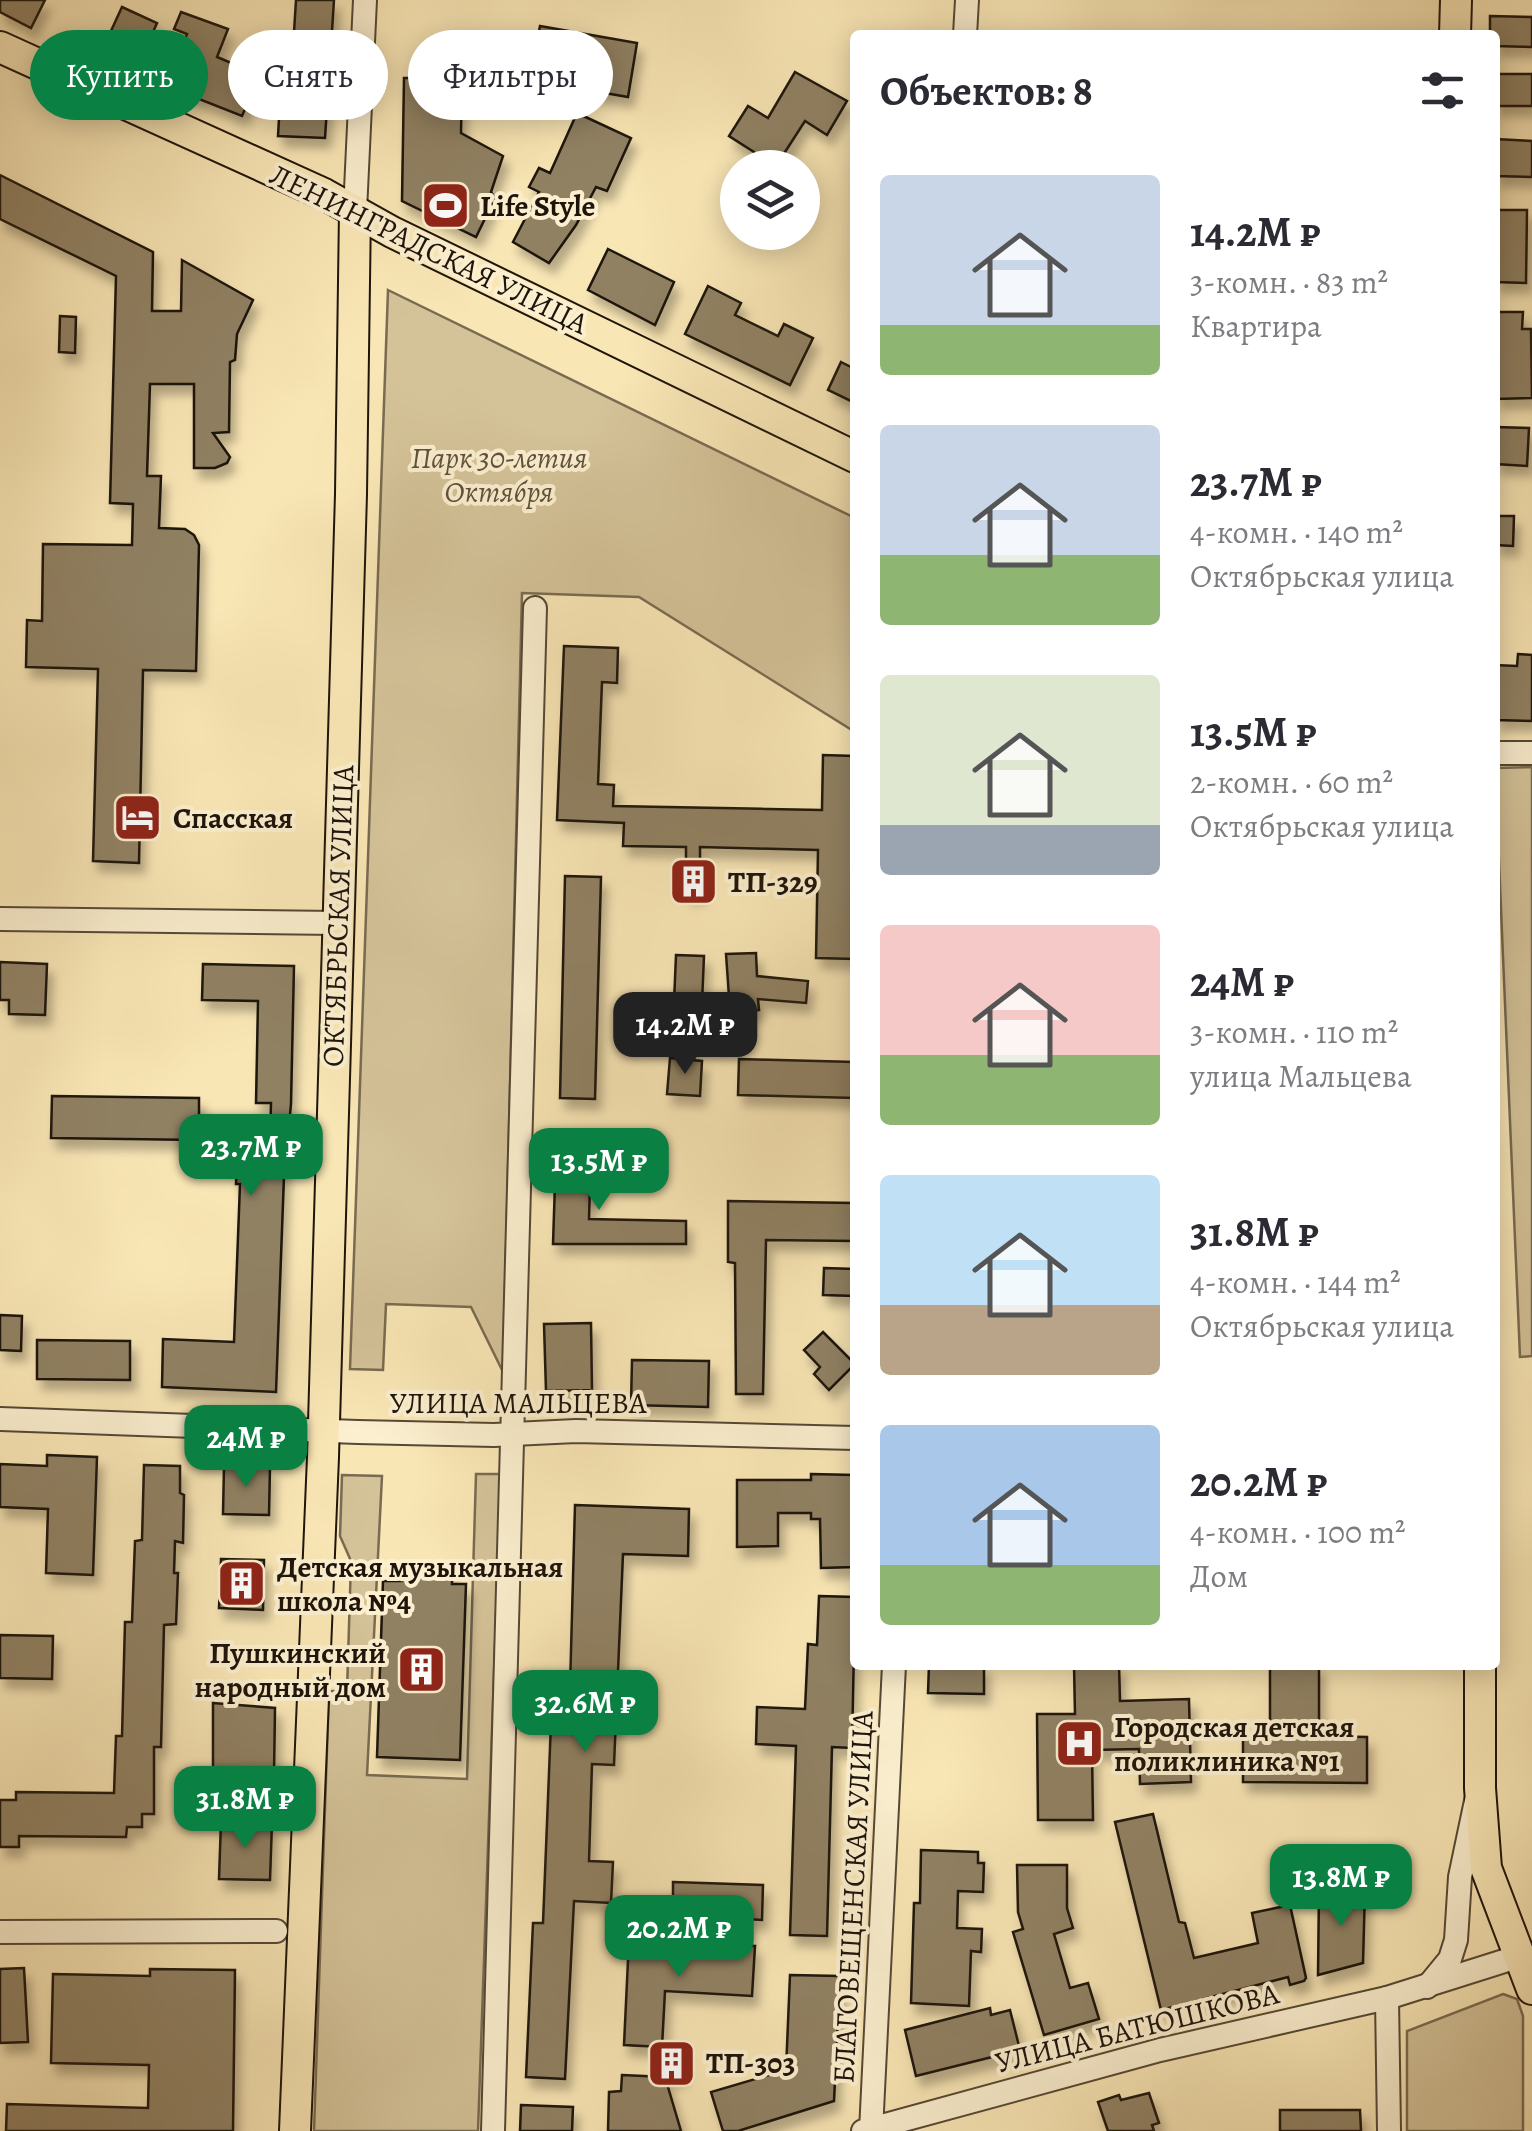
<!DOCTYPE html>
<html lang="ru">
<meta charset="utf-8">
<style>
:root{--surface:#fff;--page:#f7f7f7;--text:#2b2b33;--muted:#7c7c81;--accent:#0b8043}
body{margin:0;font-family:Alegreya,serif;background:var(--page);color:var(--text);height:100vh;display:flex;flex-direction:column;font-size:38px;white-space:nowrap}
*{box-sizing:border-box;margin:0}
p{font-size:32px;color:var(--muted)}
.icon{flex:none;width:55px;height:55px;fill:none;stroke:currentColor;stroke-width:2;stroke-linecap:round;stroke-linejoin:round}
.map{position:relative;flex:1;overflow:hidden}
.sheet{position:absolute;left:850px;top:30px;width:650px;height:1640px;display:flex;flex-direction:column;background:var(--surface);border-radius:10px;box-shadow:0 5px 25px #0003}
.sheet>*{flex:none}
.banner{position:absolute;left:30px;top:30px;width:670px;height:90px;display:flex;gap:20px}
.controls{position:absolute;left:720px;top:150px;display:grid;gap:20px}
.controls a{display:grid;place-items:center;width:100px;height:100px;border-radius:50%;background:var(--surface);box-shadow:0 5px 25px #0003;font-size:50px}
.price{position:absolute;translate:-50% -85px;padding:0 22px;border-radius:20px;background:var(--accent);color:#fff;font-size:32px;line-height:65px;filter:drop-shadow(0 2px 5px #0008)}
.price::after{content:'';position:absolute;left:50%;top:60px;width:30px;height:22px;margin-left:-15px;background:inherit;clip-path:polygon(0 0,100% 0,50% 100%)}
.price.on{background:#222;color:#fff}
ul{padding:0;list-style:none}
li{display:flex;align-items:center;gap:30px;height:250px;padding:0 30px}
li span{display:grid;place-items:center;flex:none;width:280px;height:200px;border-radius:10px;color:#555}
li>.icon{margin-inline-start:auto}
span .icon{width:120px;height:120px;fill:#fffc;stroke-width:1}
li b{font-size:42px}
h2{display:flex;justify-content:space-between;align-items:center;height:120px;padding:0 30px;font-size:42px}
.pill{padding:0 35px;border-radius:45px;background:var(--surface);box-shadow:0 5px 25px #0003;font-size:35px;line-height:90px}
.pill.on{background:var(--accent);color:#fff}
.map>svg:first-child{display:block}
</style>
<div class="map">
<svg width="1532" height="2131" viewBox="0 0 1532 2131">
<defs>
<filter id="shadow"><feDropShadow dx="5.5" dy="10" stdDeviation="5" flood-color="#0004"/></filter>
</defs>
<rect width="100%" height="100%" fill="#f9e6b5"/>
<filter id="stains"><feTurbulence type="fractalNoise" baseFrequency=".002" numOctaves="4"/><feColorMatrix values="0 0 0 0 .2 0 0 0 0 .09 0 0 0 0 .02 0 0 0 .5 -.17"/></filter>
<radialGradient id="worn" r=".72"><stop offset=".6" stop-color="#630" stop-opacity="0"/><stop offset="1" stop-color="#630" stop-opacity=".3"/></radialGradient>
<g fill="#d4c298" stroke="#796b51" stroke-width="2.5">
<polygon points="388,290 855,518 855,732 639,597 522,593 503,1372 471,1307 386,1304 383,1370 350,1369"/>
<polygon points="1532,767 1532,1356 1520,1357 1495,768"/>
<polygon points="476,1474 501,1474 478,2131 314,2131 329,1691 347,1691 351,1561 340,1536 342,1475 382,1476 367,1775 467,1779"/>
<polygon points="1503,1994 1517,1999 1523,2016 1523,2131 1407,2131 1407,2031"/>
</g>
<g fill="#908163" stroke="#1e140a" stroke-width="2.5" filter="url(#shadow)">
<polygon points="0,0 45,0 31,28 0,12"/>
<polygon points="296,0 334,0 325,138 278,136 283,48 293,48"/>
<polygon points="122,7 157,23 135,73 99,57"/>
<polygon points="181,12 228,29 217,57 260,75 242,116 166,86 187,34 174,29"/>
<polygon points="1490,16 1532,17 1532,47 1495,46 1495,35 1490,35"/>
<polygon points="540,26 637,43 628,97 530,80"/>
<polygon points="795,72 847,101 827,135 805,121 776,166 729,136 748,106 768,118"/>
<rect x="1495" y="74" width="37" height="32"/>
<polygon points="404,78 462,78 461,133 503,156 491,192 495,198 476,237 402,201"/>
<polygon points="577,113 631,138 607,191 596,187 576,225 549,263 513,242 539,192 529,187 539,168 550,173"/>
<polygon points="1495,139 1532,141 1532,177 1495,176"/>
<polygon points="0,175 153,252 152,311 181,311 182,260 253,300 237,334 235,360 230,362 229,432 213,433 230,457 227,463 215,468 194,468 194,384 150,384 147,476 161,476 159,528 185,529 194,535 199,545 196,671 143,670 139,863 93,861 98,669 26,667 27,620 42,621 43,544 132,545 133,504 110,503 116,276 0,219"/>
<polygon points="1495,210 1527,210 1526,283 1495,282"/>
<polygon points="608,249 674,282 655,325 588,290"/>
<polygon points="708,286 741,303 735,315 778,336 784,324 813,338 790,385 685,334"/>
<polygon points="1495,312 1523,312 1522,329 1531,329 1532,398 1495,399"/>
<polygon points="60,316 76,317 75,353 59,352"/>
<polygon points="841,362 855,369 855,403 828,390"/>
<polygon points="1495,427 1529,428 1527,466 1495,464"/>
<polygon points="1495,516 1514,516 1513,546 1495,545"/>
<polygon points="564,646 618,648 617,683 602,682 598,784 614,785 613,806 822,810 823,755 855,756 855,959 816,958 818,850 700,847 700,893 686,893 686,847 623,846 624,823 557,820"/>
<polygon points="1518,654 1532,655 1532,721 1495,720 1495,665 1517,666"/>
<polygon points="565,876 601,877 595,1099 560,1098"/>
<polygon points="756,953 757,976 808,981 806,1003 758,999 759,1010 730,1011 726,954"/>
<polygon points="676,955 704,956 701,1027 673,1026"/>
<polygon points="0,962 47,964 45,1015 9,1014 9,1000 0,1000"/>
<polygon points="203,964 294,966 291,1104 284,1176 276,1392 162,1387 163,1339 234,1342 240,1184 236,1184 237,1161 246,1161 248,1135 270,1137 271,1103 256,1103 258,1001 202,1000"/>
<polygon points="670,1058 702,1061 700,1096 667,1094"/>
<polygon points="739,1059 855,1062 855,1098 738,1095"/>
<polygon points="52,1096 199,1098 199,1140 51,1138"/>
<polygon points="556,1153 591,1154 589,1219 686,1221 686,1244 553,1244"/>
<polygon points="728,1201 855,1203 855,1241 766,1240 763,1394 736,1394 735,1263 728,1262"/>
<polygon points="824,1268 855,1269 855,1296 823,1295"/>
<polygon points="0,1315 22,1316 21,1351 0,1350"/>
<polygon points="591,1323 592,1390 546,1391 544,1324"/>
<polygon points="823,1332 855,1364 829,1390 814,1374 820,1367 804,1350"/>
<polygon points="37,1340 130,1341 130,1380 37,1379"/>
<polygon points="632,1360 709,1361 708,1407 631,1405"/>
<polygon points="47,1455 97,1457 93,1575 46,1573 48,1509 0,1507 0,1464 47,1466"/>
<polygon points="144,1465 180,1466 180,1493 184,1495 183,1543 175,1541 174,1573 178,1573 176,1624 164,1625 161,1747 154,1747 154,1814 142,1814 142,1827 127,1827 126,1837 19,1836 19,1847 0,1847 0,1800 16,1800 16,1792 114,1793 116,1736 122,1736 125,1622 132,1622 135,1541 142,1540"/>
<polygon points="224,1466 270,1467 269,1515 223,1514"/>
<polygon points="811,1474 855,1475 855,1567 821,1568 820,1519 811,1519 811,1513 778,1513 778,1546 737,1547 737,1480 811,1480"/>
<polygon points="575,1505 689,1509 688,1556 623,1554 614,1765 592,1764 589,1861 613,1862 611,1903 574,1901 565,2079 526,2077 533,1923 543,1923 551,1723 569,1724"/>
<polygon points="221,1559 264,1560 263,1610 219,1608"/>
<polygon points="403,1572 452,1573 452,1584 466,1584 460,1760 377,1757 383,1581 402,1581"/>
<polygon points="819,1596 855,1597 852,1748 832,1747 827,1936 790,1935 796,1746 756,1744 757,1707 805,1709 808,1644 817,1645"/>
<polygon points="0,1635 53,1636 52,1679 0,1678"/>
<polygon points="929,1665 984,1665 984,1694 928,1693"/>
<polygon points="1074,1665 1119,1665 1120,1701 1189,1699 1191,1782 1140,1784 1139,1749 1092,1750 1093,1820 1038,1820 1037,1714 1075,1714"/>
<polygon points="1270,1665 1319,1665 1319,1736 1367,1737 1367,1783 1243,1782 1243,1736 1270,1736"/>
<polygon points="213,1703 275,1708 274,1774 213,1778"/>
<polygon points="1153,1814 1179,1922 1185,1923 1194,1958 1258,1943 1252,1913 1290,1905 1306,1978 1304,1981 1290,1985 1288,1977 1161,2010 1115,1822"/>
<polygon points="221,1821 272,1823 270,1880 219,1879"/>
<polygon points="921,1850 978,1852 978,1863 984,1863 983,1892 958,1891 957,1928 982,1929 981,1952 971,1951 969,2006 911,2003 914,1903 920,1903"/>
<polygon points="1017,1865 1067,1865 1067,1908 1073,1928 1054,1934 1070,1988 1088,1983 1099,2019 1044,2035 1013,1932 1023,1929 1018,1912"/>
<polygon points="673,1882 763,1885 762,1920 747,1919 748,1905 673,1903"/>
<polygon points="1365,1889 1363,1963 1318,1975 1319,1890"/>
<polygon points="629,1939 755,1946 752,1996 665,1991 662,2047 624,2045"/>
<polygon points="24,1968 28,2042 0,2043 0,1969"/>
<polygon points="150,1969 235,1970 233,2131 6,2131 7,2104 148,2108 149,2065 51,2063 53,1974 150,1976"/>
<polygon points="790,1975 840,1976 834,2101 738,2131 723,2131 711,2092 786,2070"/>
<polygon points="990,2008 991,2015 1010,2010 1020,2050 916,2076 905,2030"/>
<rect x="663" y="2051" width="17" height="25"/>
<polygon points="622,2075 665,2077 681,2131 608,2131 609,2092 621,2091"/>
<polygon points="1149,2093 1159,2123 1152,2125 1154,2131 1108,2131 1098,2102 1119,2095 1121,2100"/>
<polygon points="521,2105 573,2107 572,2131 520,2131"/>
<polygon points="1280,2110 1360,2110 1361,2131 1280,2131"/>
</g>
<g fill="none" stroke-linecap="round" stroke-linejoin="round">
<defs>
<g id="minor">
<polyline points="965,35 967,0"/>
<polyline points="355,211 365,0"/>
<polyline points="1495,753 1532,753"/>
<polyline points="0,919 337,923"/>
<polyline points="0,1419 358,1432 494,1435 576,1431 855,1438"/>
<polyline points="0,1932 276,1931"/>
<polyline points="1427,1987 1450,1959 1456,1940 1460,1877 1476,1801"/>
<polyline points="1387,1998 1389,2131"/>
<polyline points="493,2131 535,608"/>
<polyline points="863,2131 1160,2050 1387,1998 1520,1956"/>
<polyline points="871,2131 894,1665"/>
</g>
<g id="major">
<polyline points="1455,35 1456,0"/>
<polyline points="0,47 324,194 392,232 855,457"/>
<polyline points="1480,1665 1480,1788 1486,1868 1532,1989"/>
<polyline points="295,2131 323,1457 351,494 355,211"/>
</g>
</defs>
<use href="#minor" stroke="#554835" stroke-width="26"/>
<use href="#major" stroke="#1e140a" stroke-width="34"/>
<use href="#minor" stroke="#fbefcf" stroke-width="22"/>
<use href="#major" stroke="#f9e6b5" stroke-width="30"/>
</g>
<defs>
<symbol id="stadium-square" viewBox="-11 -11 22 22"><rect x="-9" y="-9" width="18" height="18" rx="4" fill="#8f2418" stroke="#fbefcf"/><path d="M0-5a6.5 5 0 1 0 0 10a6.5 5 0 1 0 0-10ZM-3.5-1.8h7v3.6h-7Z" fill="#fff"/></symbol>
<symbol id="hotel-square" viewBox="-11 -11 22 22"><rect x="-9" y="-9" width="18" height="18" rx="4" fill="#8f2418" stroke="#fbefcf"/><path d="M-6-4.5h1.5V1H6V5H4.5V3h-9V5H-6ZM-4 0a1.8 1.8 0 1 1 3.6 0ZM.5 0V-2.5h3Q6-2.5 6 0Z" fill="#fff"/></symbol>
<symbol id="building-square" viewBox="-11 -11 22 22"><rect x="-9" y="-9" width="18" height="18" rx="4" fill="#8f2418" stroke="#fbefcf"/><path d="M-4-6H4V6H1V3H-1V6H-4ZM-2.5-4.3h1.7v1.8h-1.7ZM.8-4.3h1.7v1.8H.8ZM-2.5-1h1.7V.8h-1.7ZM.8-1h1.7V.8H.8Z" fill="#fff"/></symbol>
<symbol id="hospital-square" viewBox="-11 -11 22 22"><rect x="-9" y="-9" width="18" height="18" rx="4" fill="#8f2418" stroke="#fbefcf"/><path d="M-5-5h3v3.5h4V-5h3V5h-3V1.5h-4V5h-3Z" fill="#fff"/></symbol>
</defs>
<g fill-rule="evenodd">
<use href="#stadium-square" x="418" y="178" width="55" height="55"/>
<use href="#hotel-square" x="110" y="790" width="55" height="55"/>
<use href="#building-square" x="666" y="854" width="55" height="55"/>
<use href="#building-square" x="214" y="1556" width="55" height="55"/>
<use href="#building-square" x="394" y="1642" width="55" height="55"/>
<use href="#hospital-square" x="1052" y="1716" width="55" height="55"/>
<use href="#building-square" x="644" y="2036" width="55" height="55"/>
</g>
<g text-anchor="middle" stroke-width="8" stroke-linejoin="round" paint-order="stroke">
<g font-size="30" font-weight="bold" fill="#1e140a" stroke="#fbefcf" text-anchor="start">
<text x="480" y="216">Life Style</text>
<text x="173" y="828">Спасская</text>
<text x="728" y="892">ТП-329</text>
<text x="277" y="1577">Детская музыкальная<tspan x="277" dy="34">школа №4</tspan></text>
<text x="386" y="1663" text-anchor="end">Пушкинский<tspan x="386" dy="34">народный дом</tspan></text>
<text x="1114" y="1737">Городская детская<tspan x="1114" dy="34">поликлиника №1</tspan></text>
<text x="706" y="2073">ТП-303</text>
</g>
<g font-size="30" fill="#1e140a" stroke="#fbefcf">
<text transform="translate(429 249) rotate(26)" y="10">ЛЕНИНГРАДСКАЯ УЛИЦА</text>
<text transform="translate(338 916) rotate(-88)" y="10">ОКТЯБРЬСКАЯ УЛИЦА</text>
<text x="518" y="1413">УЛИЦА МАЛЬЦЕВА</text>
<text transform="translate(853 1897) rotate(-87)" y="10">БЛАГОВЕЩЕНСКАЯ УЛИЦА</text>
<text transform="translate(1137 2028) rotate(-14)" y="10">УЛИЦА БАТЮШКОВА</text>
</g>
<g font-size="30" font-style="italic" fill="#5e513c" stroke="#fbefcf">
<text x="499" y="468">Парк 30-летия<tspan x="499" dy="34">Октября</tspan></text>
</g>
</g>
<rect width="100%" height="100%" filter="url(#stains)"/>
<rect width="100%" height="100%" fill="url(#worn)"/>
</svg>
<div class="controls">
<a><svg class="icon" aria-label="layers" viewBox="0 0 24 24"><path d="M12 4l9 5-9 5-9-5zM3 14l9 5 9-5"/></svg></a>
</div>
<b class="price on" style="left:685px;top:1077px">14.2M ₽</b>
<b class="price" style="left:251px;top:1199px">23.7M ₽</b>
<b class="price" style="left:599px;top:1213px">13.5M ₽</b>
<b class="price" style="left:246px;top:1490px">24M ₽</b>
<b class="price" style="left:585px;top:1755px">32.6M ₽</b>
<b class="price" style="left:245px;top:1851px">31.8M ₽</b>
<b class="price" style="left:1341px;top:1929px">13.8M ₽</b>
<b class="price" style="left:679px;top:1980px">20.2M ₽</b>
<div class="banner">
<a class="pill on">Купить</a>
<a class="pill">Снять</a>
<a class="pill">Фильтры</a>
</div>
<section class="sheet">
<h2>Объектов: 8<svg class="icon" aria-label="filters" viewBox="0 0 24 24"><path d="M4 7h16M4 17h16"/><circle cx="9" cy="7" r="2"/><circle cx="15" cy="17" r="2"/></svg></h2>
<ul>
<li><span style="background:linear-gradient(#c9d6e8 75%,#8fb573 0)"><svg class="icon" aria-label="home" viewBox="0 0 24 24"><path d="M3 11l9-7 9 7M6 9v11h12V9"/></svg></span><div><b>14.2M ₽</b><p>3-комн. · 83 m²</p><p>Квартира</p></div></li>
<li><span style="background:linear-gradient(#c9d6e8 65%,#8fb573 0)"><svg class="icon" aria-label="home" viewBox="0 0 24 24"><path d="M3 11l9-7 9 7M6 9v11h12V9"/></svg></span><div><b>23.7M ₽</b><p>4-комн. · 140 m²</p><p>Октябрьская улица</p></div></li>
<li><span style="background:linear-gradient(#dfe7d0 75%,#9aa5b1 0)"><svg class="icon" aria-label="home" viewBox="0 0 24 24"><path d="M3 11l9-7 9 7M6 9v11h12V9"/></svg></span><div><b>13.5M ₽</b><p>2-комн. · 60 m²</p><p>Октябрьская улица</p></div></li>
<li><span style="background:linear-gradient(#f6c9c9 65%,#8fb573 0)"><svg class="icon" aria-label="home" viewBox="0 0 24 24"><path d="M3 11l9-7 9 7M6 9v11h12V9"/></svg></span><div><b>24M ₽</b><p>3-комн. · 110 m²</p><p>улица Мальцева</p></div></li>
<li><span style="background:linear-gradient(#bfe0f5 65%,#b9a48a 0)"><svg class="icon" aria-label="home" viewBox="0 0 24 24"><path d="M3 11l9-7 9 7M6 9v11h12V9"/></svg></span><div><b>31.8M ₽</b><p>4-комн. · 144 m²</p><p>Октябрьская улица</p></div></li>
<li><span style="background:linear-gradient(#a9c7e8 70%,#8fb573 0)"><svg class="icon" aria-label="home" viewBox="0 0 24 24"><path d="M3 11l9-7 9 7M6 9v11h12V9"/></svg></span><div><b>20.2M ₽</b><p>4-комн. · 100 m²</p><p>Дом</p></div></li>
</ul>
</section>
</div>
